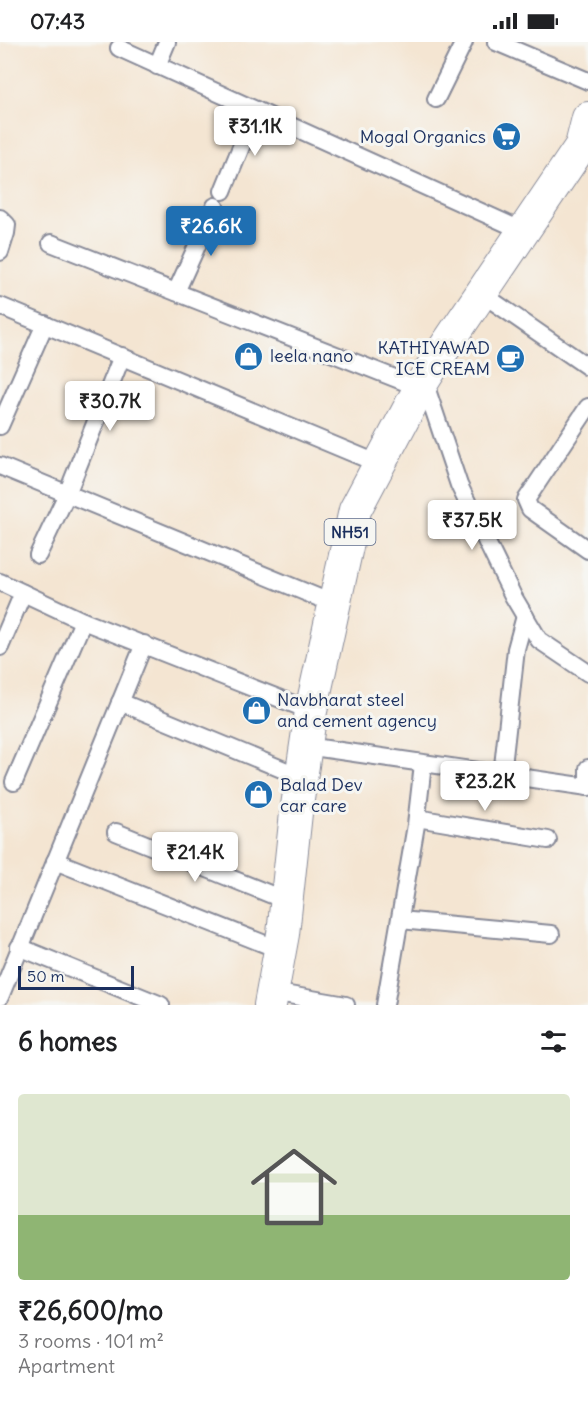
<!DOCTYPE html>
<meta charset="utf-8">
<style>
:root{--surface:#fff;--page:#f2f2f2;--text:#202124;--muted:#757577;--line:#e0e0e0;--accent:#1f6fb2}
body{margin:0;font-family:Delius,sans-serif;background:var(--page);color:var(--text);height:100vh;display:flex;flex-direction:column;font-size:22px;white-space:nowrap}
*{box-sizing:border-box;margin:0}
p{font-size:20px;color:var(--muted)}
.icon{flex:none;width:33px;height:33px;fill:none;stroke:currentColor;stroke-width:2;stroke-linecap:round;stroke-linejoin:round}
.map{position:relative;height:963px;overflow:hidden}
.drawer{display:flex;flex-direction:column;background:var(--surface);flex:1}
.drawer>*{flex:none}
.scale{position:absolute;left:18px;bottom:15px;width:116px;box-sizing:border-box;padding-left:6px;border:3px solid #1b2f5e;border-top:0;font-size:16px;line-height:21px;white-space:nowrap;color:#1b2f5e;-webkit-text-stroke:4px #f6f6f2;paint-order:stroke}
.price{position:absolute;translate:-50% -51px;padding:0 14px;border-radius:6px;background:#fff;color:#222;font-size:20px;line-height:39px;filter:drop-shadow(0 2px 3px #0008)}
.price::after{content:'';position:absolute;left:50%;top:36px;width:18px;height:14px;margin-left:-9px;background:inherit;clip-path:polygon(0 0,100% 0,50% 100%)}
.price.on{background:var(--accent);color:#fff}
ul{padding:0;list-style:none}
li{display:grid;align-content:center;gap:12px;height:318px;padding:0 18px}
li+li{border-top:2px solid var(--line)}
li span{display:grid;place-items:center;height:186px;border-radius:6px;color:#555}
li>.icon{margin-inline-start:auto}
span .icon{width:108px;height:108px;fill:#fffc;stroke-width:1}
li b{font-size:26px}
h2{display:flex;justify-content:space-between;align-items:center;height:72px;padding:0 18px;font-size:26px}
.status{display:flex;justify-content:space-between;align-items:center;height:42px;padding:0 30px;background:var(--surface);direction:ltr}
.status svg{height:16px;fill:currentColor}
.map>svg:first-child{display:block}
</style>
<div class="status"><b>07:43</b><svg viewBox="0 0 49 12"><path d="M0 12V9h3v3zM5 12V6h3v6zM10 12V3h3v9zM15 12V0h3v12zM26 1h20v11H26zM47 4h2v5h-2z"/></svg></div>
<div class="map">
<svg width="588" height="963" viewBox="0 0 588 963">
<rect width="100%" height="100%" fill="#f6f6f2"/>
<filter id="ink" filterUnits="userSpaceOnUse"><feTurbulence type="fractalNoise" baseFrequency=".0167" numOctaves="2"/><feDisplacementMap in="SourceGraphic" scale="12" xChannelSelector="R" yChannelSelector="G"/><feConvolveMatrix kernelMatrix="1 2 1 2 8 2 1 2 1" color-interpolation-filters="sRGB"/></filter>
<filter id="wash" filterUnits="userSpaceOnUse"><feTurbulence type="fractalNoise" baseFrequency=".008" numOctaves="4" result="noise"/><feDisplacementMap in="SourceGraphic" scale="24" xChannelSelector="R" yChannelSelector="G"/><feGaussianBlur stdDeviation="1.35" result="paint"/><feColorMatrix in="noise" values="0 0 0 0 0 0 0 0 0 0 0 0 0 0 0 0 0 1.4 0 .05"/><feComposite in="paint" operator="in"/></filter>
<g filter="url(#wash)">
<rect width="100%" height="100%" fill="#f4e5d2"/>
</g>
<g filter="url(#ink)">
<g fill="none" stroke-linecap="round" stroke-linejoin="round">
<defs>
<g id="street">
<polyline points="496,0 588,39"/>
<polyline points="119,6 523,189"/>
<polyline points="157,24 167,0"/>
<polyline points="436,57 464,0"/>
<polyline points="223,149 256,68"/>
<polyline points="0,176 7,183 6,191 0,210"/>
<polyline points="51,201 420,346"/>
<polyline points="176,250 215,164"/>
<polyline points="481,251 588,325"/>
<polyline points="0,264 379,422"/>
<polyline points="424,339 459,443 513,554 539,598 588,631"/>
<polyline points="588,365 526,458 530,467 588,508"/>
<polyline points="0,384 45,282"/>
<polyline points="0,424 334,562"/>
<polyline points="38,513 67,452 122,314"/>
<polyline points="0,540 83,579 311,669"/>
<polyline points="0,605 23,551"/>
<polyline points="120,660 301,735"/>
<polyline points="306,704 588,745"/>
<polyline points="502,733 516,607 525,574"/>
<polyline points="14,740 83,579"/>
<polyline points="588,745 588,726"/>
<polyline points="417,776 548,798"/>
<polyline points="116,790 287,859"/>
<polyline points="55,819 280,908"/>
<polyline points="400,878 551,892"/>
<polyline points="19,905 161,963"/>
<polyline points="272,950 346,963"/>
<polyline points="0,955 144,602"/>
<polyline points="385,963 416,783 423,722"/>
</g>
<polyline id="highway" points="270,963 283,892 296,771 311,669 355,468 424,338 441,311 581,104 588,76"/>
</defs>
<use href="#street" stroke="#888a98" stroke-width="20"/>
<use href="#highway" stroke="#888a98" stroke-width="34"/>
<use href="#street" stroke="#fff" stroke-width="16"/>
<use href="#highway" stroke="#fff" stroke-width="32"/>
</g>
</g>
<defs>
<symbol id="supermarket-disc" viewBox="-11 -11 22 22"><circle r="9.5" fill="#1f6fb2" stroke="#f6f6f2"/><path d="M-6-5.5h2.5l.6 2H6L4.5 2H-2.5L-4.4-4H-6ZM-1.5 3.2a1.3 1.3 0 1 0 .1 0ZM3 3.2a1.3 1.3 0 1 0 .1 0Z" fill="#fff"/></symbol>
<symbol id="shop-disc" viewBox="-11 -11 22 22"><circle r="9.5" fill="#1f6fb2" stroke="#f6f6f2"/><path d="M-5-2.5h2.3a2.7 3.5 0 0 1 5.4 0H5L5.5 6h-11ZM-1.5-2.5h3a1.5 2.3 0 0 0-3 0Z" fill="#fff"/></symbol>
<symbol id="cafe-disc" viewBox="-11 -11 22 22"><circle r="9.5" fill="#1f6fb2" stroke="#f6f6f2"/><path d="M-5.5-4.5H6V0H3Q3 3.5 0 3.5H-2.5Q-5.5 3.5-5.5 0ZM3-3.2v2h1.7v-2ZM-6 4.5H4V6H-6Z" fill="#fff"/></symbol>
</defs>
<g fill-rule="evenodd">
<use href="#supermarket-disc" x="490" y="78" width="33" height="33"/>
<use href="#shop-disc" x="232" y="298" width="33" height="33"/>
<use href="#cafe-disc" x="494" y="300" width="33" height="33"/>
<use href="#shop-disc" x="240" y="652" width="33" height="33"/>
<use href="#shop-disc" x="242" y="736" width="33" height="33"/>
</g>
<g text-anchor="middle" stroke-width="6" stroke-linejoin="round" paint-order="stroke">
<rect fill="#f6f6f2" stroke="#5d6b8a" stroke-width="1.5" x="324.5" y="477" width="51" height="26" rx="4.5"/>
<g font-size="16" font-weight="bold" fill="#1b2f5e">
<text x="350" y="496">NH51</text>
</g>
<g font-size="18" fill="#1b2f5e" stroke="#f6f6f2" text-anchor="start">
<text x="486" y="101" text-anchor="end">Mogal Organics</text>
<text x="490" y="312" text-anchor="end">KATHIYAWAD<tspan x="490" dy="21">ICE CREAM</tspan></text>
<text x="270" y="320">leela nano</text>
<text x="277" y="664">Navbharat steel<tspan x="277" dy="21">and cement agency</tspan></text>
<text x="280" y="749">Balad Dev<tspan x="280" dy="21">car care</tspan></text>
</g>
</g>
</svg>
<div class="scale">50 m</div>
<b class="price" style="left:255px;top:115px">₹31.1K</b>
<b class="price on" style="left:211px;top:215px">₹26.6K</b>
<b class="price" style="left:110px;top:390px">₹30.7K</b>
<b class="price" style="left:472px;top:509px">₹37.5K</b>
<b class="price" style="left:485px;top:770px">₹23.2K</b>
<b class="price" style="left:195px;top:841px">₹21.4K</b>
</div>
<section class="drawer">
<h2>6 homes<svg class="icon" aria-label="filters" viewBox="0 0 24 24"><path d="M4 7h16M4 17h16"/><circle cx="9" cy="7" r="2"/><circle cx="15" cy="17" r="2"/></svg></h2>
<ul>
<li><span style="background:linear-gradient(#dfe7d0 65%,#8fb573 0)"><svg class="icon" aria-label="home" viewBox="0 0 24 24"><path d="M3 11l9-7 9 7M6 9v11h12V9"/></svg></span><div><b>₹26,600/mo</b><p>3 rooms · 101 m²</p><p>Apartment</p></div></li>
</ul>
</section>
